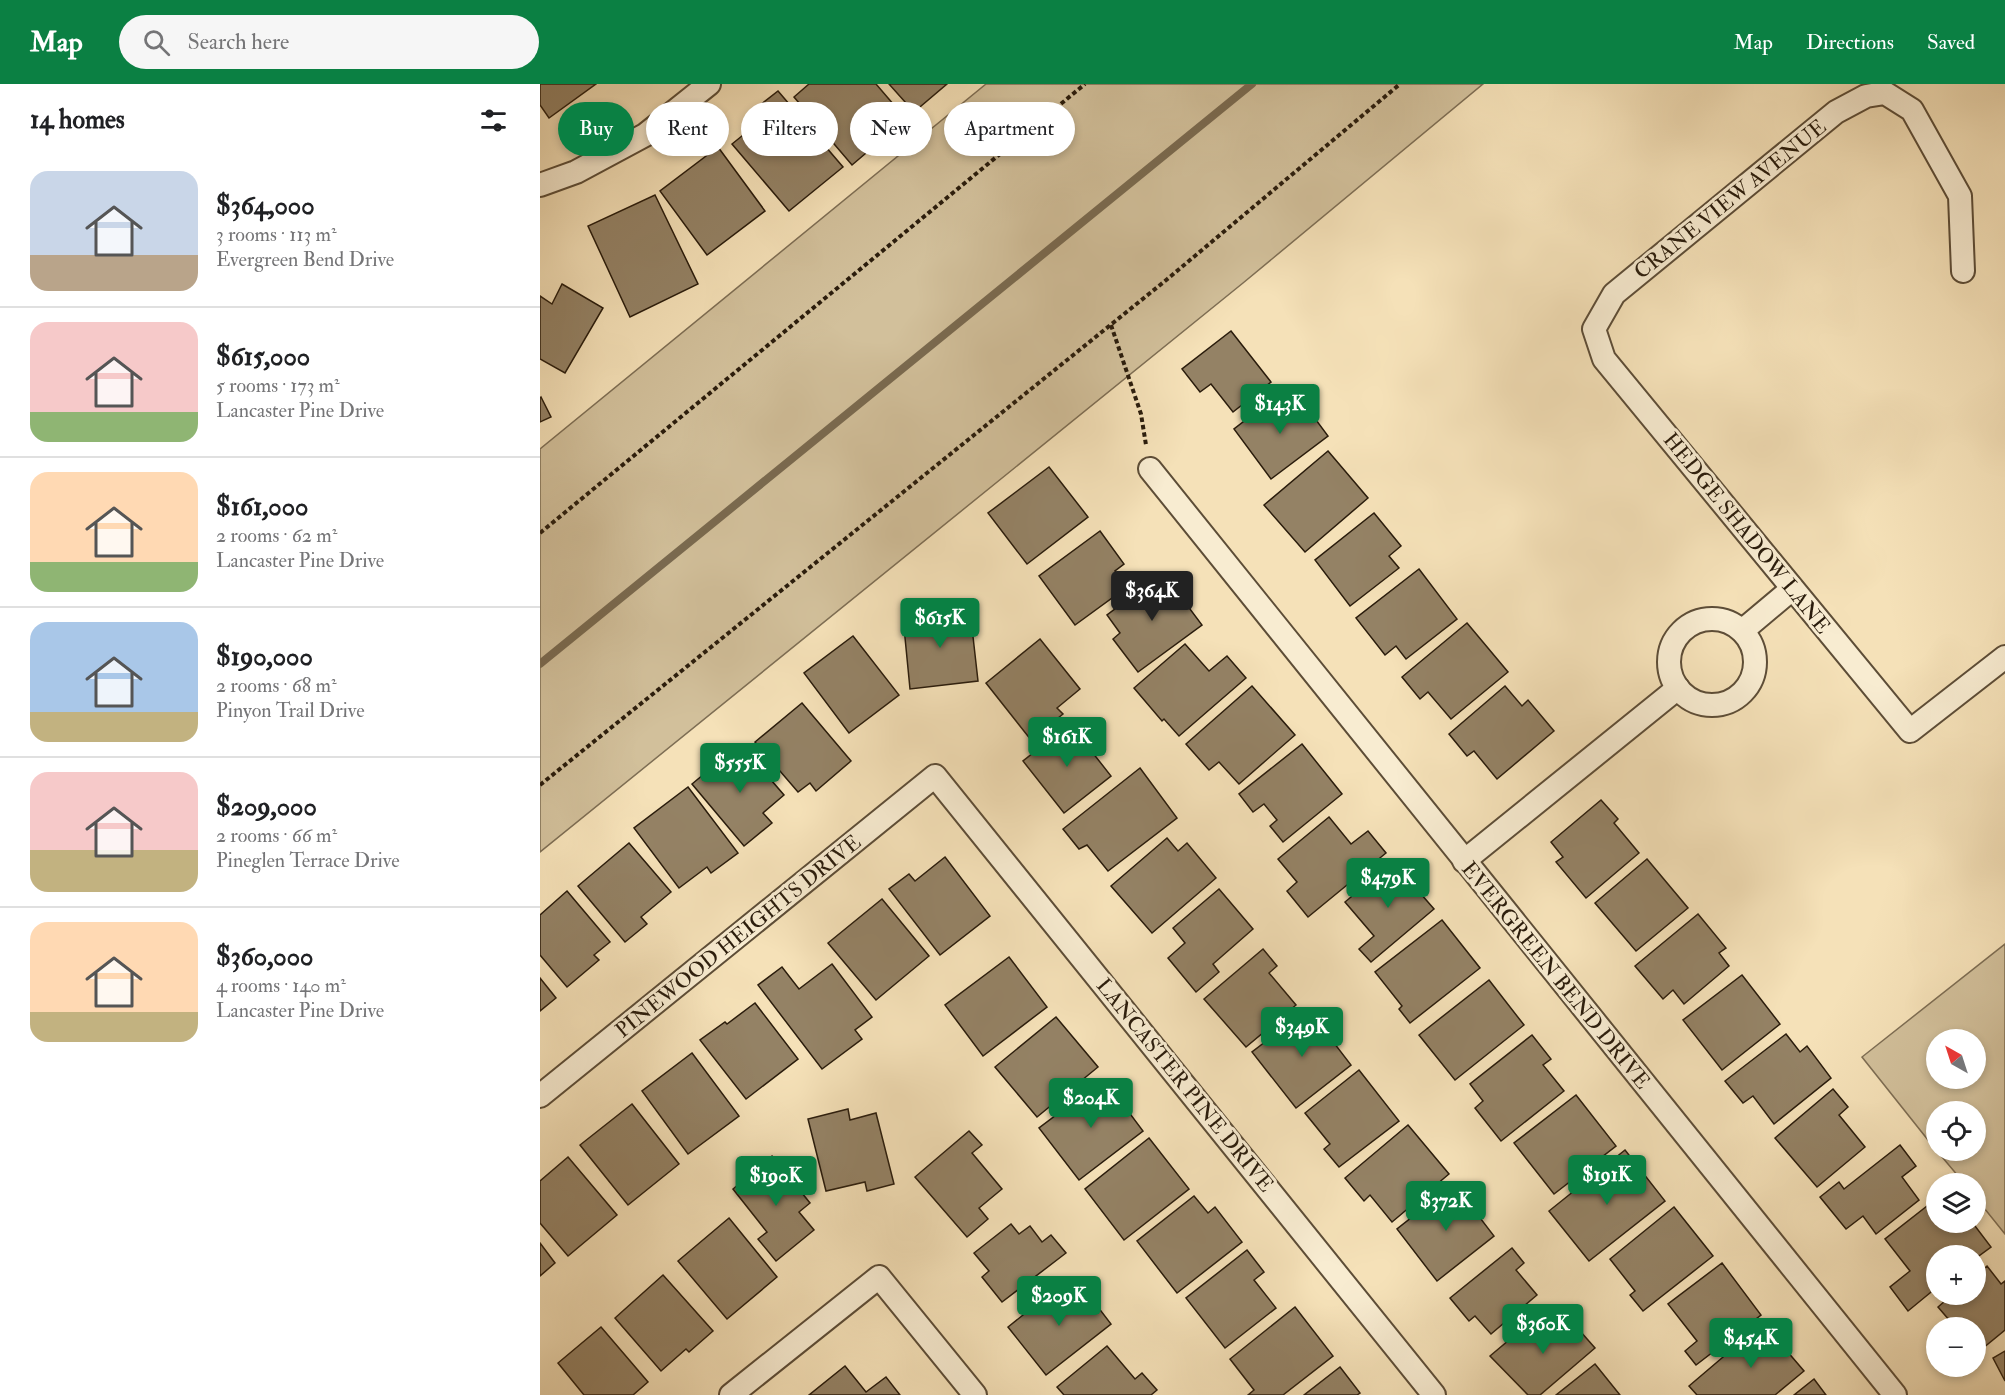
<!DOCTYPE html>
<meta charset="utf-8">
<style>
:root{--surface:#fff;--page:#f6f6f6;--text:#202124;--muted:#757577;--line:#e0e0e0;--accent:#0b8043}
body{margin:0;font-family:"IM FELL Double Pica",serif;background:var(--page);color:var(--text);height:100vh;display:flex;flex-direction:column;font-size:22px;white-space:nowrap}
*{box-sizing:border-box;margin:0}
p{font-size:20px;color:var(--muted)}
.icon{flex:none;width:33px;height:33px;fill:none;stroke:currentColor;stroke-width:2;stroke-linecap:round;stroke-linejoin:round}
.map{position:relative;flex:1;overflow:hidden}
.side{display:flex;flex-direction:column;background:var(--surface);width:540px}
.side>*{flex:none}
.banner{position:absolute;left:18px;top:18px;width:570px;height:54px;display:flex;gap:12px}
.needle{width:39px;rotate:321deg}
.buttons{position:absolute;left:1386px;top:945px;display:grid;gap:12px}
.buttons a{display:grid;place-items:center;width:60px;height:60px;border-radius:50%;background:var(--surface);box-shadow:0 3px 9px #0003;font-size:30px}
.price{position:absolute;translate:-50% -51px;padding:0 14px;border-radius:6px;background:var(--accent);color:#fff;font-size:20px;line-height:39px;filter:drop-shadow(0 2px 3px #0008)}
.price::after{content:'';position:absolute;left:50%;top:36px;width:18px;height:14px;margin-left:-9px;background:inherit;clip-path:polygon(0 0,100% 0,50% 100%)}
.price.current{background:#222;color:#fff}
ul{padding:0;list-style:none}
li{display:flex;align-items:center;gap:18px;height:150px;padding:0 30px}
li+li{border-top:2px solid var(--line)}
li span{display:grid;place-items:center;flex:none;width:168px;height:120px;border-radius:18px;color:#555}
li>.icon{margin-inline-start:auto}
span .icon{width:72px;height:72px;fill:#fffc;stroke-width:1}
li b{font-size:26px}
h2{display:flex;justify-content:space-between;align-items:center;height:72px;padding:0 30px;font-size:26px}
.chip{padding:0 21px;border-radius:27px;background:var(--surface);box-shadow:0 3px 9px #0003;font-size:21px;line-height:54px}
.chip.current{background:var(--accent);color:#fff}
header{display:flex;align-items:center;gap:36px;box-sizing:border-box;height:84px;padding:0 30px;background:var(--accent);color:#fff}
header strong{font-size:28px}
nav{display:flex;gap:33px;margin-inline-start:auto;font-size:21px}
.search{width:420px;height:54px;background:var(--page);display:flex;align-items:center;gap:15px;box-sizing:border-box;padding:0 21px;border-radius:33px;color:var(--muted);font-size:22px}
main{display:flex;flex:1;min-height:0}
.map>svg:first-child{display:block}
</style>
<header>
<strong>Map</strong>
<div class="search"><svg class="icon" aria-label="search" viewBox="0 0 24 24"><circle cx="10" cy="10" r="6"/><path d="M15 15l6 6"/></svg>Search here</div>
<nav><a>Map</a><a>Directions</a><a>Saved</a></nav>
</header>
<main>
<section class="side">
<h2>14 homes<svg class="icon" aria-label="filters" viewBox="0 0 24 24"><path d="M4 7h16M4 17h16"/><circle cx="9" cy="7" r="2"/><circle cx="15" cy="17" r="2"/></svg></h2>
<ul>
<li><span style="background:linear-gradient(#c9d6e8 70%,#b9a48a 0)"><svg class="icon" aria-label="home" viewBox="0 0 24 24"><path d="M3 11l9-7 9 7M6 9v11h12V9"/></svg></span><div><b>$364,000</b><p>3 rooms · 113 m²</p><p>Evergreen Bend Drive</p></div></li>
<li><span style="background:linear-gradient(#f6c9c9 75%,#8fb573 0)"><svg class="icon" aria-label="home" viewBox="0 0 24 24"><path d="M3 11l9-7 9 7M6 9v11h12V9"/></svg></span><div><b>$615,000</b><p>5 rooms · 173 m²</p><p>Lancaster Pine Drive</p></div></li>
<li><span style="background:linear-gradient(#ffd9b3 75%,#8fb573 0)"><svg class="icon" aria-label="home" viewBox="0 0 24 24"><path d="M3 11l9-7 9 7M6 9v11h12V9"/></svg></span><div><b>$161,000</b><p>2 rooms · 62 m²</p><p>Lancaster Pine Drive</p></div></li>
<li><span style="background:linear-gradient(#a9c7e8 75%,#c2b280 0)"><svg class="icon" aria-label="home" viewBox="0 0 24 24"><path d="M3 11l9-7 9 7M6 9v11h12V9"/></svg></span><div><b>$190,000</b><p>2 rooms · 68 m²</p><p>Pinyon Trail Drive</p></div></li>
<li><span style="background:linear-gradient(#f6c9c9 65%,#c2b280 0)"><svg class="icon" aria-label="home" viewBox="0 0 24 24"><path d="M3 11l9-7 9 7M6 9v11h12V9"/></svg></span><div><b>$209,000</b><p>2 rooms · 66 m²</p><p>Pineglen Terrace Drive</p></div></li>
<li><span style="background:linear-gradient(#ffd9b3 75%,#c2b280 0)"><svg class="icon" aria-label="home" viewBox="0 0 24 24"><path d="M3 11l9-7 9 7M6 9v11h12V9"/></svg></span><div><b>$360,000</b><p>4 rooms · 140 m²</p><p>Lancaster Pine Drive</p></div></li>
</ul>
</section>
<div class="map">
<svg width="1465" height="1311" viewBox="0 0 1465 1311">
<rect width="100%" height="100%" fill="#f5e1b8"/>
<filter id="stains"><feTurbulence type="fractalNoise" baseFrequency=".00333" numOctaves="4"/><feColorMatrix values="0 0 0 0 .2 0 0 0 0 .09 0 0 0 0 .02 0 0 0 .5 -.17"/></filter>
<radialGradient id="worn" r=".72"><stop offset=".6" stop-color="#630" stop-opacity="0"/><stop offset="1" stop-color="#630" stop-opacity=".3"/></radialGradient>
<g fill="#d2c09b" stroke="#7e6e54" stroke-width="1.5" fill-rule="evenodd">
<polygon points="446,0 943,0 703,199 0,768 0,365"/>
<path d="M1465,860V1150L1436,1114V1100L1424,1099L1397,1067L1436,1066V1028H1396V1066L1322,973ZM1396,956H1436V994H1396Z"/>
</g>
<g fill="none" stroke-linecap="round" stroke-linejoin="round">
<polyline stroke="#7a6a50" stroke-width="8" points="0,580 712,0"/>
</g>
<g fill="#948265" stroke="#2a1c0c" stroke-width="1.5">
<polygon points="0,0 56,0 9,34 0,21"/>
<polygon points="269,0 336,0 366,35 312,81 254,13"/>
<polygon points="349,0 407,0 374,28"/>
<polygon points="238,7 303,83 249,127 192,60 218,39 210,29"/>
<polygon points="178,63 225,127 167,171 120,107"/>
<polygon points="115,111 158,200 90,233 48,142"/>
<polygon points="22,200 63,224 25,289 0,275 0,212 12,220"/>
<polygon points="691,247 731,298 693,328 671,300 660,308 642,285"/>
<polygon points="738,311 750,326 762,317 788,352 731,395 694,345"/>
<polygon points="1,313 11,333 0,338 0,314"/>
<polygon points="788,367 828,414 765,468 724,421"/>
<polygon points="509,383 548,433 487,480 448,429"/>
<polygon points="834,429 861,462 849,472 859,484 810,522 775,476"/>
<polygon points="560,447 584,480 575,487 587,503 535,541 499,492"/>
<polygon points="879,485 917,535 866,575 856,562 845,571 816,534"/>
<polygon points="623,489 662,541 598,588 573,555 580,549 567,531"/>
<polygon points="430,526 438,597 370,605 363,533"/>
<polygon points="927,539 968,588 911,635 888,608 880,615 862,593"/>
<polygon points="313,552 359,611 309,649 264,589"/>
<polygon points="500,555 540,605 517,624 523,630 491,656 446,599"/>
<polygon points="645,560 669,587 687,572 706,594 639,652 624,635 622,637 594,604"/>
<polygon points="712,602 755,651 699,700 679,678 669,686 646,660"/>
<polygon points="965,602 982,622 988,616 1014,647 957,695 934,667 927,672 909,650"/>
<polygon points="262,619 311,677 276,707 270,699 258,708 215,658"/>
<polygon points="530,640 571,692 524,729 483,677"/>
<polygon points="200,660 244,711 223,729 232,739 204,762 152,700"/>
<polygon points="762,660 802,710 743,758 730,742 737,736 724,720 713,728 699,710"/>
<polygon points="600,684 637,734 568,787 547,761 539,765 523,745"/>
<polygon points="148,703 198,769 171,789 167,783 139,804 94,744"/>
<polygon points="1061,716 1078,735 1074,739 1099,769 1046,814 1016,778 1023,773 1011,758"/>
<polygon points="789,733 811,760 828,747 846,769 768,833 747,807 757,798 738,775"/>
<polygon points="627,754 638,767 647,759 676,794 612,849 571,802"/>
<polygon points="89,759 131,808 101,833 107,840 85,858 38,802"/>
<polygon points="405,773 450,832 400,871 349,805 369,790 375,797"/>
<polygon points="1107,775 1148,824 1096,867 1055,819"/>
<polygon points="853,778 894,825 831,878 819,865 834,852 805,818"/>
<polygon points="679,805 713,845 673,880 679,888 656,908 628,874 645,859 633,844"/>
<polygon points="27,807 70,858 54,871 59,876 27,903 0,871 0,831"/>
<polygon points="342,815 389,872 336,916 288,859"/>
<polygon points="1158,830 1186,864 1179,869 1189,882 1144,920 1133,906 1123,915 1095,882"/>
<polygon points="902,836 940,884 870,939 859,925 862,922 835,888"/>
<polygon points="723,865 737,882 729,889 756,921 706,963 664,915"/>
<polygon points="469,873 507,923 443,972 405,921"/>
<polygon points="292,880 332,933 315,946 322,955 282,985 218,901 242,883 259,905"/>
<polygon points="1202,891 1240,940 1182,986 1143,936"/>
<polygon points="0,894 16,914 0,927"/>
<polygon points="949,896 984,941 915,996 879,951"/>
<polygon points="215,919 258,975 206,1015 160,956 185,938 187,940"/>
<polygon points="768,925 811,981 756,1024 712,968"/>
<polygon points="516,933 558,983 497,1033 455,983"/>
<polygon points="1246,950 1260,968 1267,962 1291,994 1234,1040 1213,1012 1203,1019 1185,997"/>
<polygon points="992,951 1011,975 1003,981 1024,1007 961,1057 935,1024 943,1017 930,1000"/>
<polygon points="152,969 199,1032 148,1070 102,1007"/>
<polygon points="819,986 859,1037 799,1083 784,1065 790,1060 765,1029"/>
<polygon points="564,995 603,1047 539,1096 499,1044"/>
<polygon points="1293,1005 1308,1023 1299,1031 1325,1063 1277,1103 1235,1054"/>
<polygon points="1036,1011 1076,1062 1014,1110 974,1059"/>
<polygon points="92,1020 139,1080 88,1121 40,1061"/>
<polygon points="308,1025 310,1036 336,1029 354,1100 327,1107 325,1098 286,1107 268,1035"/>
<polygon points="868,1041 909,1090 852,1138 830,1111 824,1117 805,1094"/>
<polygon points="429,1047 442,1061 432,1069 462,1105 439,1124 448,1135 427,1153 375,1093"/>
<polygon points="609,1054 649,1105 584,1156 545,1105"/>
<polygon points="1360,1061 1376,1082 1362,1093 1379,1116 1336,1150 1323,1132 1306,1145 1280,1113 1299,1098 1304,1105"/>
<polygon points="1085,1066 1125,1117 1049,1177 1009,1127"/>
<polygon points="232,1072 270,1119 259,1128 274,1146 236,1177 218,1155 227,1148 193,1105"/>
<polygon points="28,1073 77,1131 28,1172 0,1139 0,1097"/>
<polygon points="914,1100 954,1152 897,1197 857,1145"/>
<polygon points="654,1112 668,1129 675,1123 702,1158 637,1209 597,1157"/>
<polygon points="1396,1115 1396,1138 1432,1138 1451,1163 1436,1174 1436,1172 1396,1172 1396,1204 1368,1227 1350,1203 1370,1187 1345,1155"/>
<polygon points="1134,1123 1173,1172 1103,1227 1090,1211 1095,1207 1070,1175"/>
<polygon points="189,1134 237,1193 187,1235 138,1177"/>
<polygon points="471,1140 479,1150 490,1142 502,1158 511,1151 526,1169 462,1218 442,1193 449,1187 434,1169"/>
<polygon points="0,1159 15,1179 0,1192"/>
<polygon points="972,1164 984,1179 976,1186 997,1211 951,1250 935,1232 929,1237 910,1214"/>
<polygon points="707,1166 724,1188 714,1196 736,1224 685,1264 646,1214"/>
<polygon points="1182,1179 1221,1231 1156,1281 1145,1267 1157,1257 1128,1220"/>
<polygon points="1447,1182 1461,1200 1465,1197 1465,1246 1437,1269 1436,1244 1416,1244 1398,1223 1413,1210 1436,1210 1436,1192"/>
<polygon points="123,1191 173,1247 149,1268 146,1265 121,1287 75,1234"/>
<polygon points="522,1200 533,1215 545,1206 571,1240 506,1291 468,1243"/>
<polygon points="755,1223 793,1272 743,1311 708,1311 714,1306 690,1275"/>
<polygon points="1025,1230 1055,1264 1000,1311 988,1311 950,1272 988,1240 998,1253"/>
<polygon points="1223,1239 1264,1287 1235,1311 1157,1311 1149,1302"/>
<polygon points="61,1243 108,1298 93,1311 44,1311 18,1279"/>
<polygon points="567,1262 595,1295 602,1289 617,1306 611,1311 524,1311 517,1303"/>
<polygon points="1465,1267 1465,1297 1453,1274"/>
<polygon points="1055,1280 1080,1311 1016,1311"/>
<polygon points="305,1282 326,1308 346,1293 360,1311 269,1311"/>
<polygon points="800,1283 820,1309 817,1311 764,1311"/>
<polygon points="1274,1295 1286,1311 1254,1311"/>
</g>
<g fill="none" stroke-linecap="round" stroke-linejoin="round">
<defs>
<g id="minor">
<polyline points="0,101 36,88 105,51 169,0"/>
<polyline points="1423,187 1420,112 1372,26 1345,9 1326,12 1296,28 1074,210 1054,245 1064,275 1370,647 1465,573"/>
<polyline points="610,385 1355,1311"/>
<circle cx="1172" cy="578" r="43"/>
<polyline points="1202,547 1252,505"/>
<polyline points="924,777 1138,604"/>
<polyline points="0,1012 395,692 894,1311"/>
<polyline points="191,1311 339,1193 435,1311"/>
</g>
</defs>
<use href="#minor" stroke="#5d4d37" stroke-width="26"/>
<g stroke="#2a1c0c" stroke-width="4" stroke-dasharray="4.5 3" stroke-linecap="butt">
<polyline points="571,241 601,330 606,361"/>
<polyline points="0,449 545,0"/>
<polyline points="0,701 625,197 860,0"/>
</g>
<use href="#minor" stroke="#f8ecd1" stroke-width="22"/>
</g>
<g text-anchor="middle" stroke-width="6" stroke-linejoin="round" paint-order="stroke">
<g font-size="21" fill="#2a1c0c" stroke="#f8ecd1">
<text transform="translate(1190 115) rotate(-39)" y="7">CRANE VIEW AVENUE</text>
<text transform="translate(1207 449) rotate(51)" y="7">HEDGE SHADOW LANE</text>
<text transform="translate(198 852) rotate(-39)" y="7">PINEWOOD HEIGHTS DRIVE</text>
<text transform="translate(1016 891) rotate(51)" y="7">EVERGREEN BEND DRIVE</text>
<text transform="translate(645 1001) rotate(51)" y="7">LANCASTER PINE DRIVE</text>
</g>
</g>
<rect width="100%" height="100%" filter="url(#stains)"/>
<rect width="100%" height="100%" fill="url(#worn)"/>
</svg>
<div class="buttons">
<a><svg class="needle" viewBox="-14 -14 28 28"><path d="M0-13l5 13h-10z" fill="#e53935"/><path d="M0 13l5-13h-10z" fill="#757577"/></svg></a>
<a><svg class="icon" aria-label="locate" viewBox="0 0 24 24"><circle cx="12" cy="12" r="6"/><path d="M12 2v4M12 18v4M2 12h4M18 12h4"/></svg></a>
<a><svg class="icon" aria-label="layers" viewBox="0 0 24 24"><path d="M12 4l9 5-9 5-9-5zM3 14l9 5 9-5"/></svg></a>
<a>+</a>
<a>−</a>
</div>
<b class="price" style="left:740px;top:351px">$143K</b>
<b class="price current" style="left:612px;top:538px">$364K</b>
<b class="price" style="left:400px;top:565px">$615K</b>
<b class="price" style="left:527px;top:684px">$161K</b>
<b class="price" style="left:200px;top:710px">$555K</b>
<b class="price" style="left:848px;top:825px">$479K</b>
<b class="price" style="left:762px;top:974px">$349K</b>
<b class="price" style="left:551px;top:1045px">$204K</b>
<b class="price" style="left:1067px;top:1122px">$191K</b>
<b class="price" style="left:236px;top:1123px">$190K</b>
<b class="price" style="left:906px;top:1148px">$372K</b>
<b class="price" style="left:519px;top:1243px">$209K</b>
<b class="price" style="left:1003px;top:1271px">$360K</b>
<b class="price" style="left:1211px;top:1285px">$454K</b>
<div class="banner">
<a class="chip current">Buy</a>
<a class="chip">Rent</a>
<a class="chip">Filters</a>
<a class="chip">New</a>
<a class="chip">Apartment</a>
</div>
</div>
</main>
